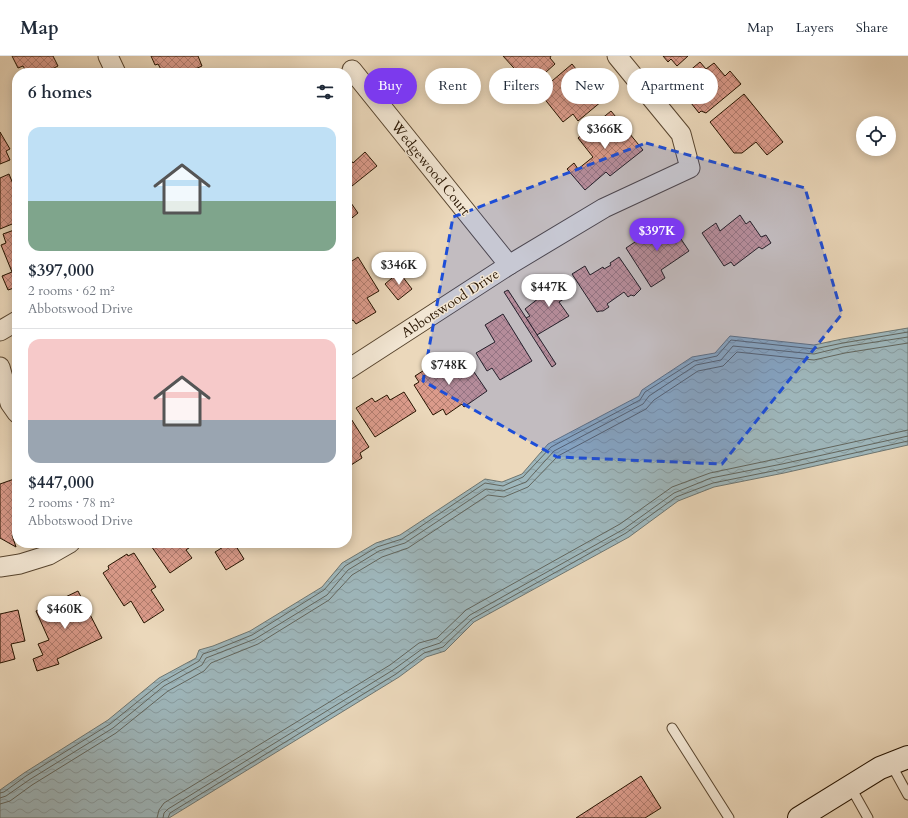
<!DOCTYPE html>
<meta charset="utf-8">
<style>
:root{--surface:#fff;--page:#f2f2f3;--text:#1f2937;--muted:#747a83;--line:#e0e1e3;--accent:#7c3aed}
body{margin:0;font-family:Cardo,serif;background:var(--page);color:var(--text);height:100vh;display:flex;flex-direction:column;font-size:15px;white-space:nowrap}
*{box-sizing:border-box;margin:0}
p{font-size:13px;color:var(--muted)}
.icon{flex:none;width:22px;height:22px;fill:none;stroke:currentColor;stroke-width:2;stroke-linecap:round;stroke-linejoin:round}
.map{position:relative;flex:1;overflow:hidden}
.side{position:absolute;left:12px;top:12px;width:340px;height:480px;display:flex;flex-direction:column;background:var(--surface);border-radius:16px;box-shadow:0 2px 10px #0003}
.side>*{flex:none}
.guide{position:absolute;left:364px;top:12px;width:380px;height:36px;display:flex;gap:8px}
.controls{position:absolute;left:856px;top:60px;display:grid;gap:8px}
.controls a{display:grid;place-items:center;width:40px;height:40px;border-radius:50%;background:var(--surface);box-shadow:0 2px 10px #0003;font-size:20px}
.price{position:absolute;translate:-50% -34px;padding:0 9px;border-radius:14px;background:#fff;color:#222;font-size:13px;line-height:26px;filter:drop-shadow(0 1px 2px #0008)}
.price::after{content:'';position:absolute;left:50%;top:24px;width:12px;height:9px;margin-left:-6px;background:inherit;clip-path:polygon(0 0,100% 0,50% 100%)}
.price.current{background:var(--accent);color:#fff}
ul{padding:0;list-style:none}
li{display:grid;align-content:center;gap:8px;height:212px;padding:0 16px}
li+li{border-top:1px solid var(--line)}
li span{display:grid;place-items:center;height:124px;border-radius:12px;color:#555}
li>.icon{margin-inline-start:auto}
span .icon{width:72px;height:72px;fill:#fffc;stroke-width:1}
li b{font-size:17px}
h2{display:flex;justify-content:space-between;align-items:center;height:48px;padding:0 16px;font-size:17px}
.chip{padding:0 14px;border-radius:18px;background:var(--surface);box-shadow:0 2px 10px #0003;font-size:14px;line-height:36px}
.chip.current{background:var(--accent);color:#fff}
header{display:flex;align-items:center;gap:24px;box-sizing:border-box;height:56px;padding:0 20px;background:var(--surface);border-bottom:1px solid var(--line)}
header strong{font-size:19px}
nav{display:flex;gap:22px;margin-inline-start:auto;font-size:14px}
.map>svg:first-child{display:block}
</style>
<header>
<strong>Map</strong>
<nav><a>Map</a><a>Layers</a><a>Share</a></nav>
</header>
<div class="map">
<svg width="908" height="762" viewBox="0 0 908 762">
<defs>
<pattern id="water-waves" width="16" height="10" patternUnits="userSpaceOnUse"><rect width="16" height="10" fill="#9eb7bc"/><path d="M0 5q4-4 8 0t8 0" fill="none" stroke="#889ca0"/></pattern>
<pattern id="building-cross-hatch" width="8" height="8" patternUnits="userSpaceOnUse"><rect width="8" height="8" fill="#db9b8b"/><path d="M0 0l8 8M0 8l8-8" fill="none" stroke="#b27d6f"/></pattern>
</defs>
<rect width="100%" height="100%" fill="#ebd8bb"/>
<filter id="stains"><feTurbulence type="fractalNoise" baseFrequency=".005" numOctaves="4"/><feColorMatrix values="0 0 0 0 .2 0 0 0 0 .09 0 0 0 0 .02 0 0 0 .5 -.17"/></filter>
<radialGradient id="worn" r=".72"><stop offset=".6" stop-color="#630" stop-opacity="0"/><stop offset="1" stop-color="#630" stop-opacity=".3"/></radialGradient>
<polygon fill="url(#water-waves)" stroke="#6e7671" points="908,272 908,389 784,417 714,431 678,445 629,481 474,566 445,595 426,601 399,621 169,762 0,762 0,734 24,717 108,664 159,622 196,602 199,594 213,590 250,575 322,531 342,507 376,487 400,479 485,423 502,426 522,418 548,388 639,340 642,334 692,301 715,297 730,280 814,289 842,283"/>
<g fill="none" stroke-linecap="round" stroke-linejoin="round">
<g stroke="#62665e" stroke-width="1">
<polyline points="0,737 4,736 26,720 110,668 162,626 199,605 203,598 215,594 252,579 324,534 345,510 377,491 402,483 485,427 503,430 523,421 551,391 640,344 645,336 694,305 717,300 731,284 814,293 843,287 908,276"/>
<polyline points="0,742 6,740 29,724 113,672 164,630 202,609 206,602 255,583 327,539 348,514 379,495 405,487 486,433 503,435 526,426 554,395 643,348 649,340 696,309 721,304 733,290 814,298 843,291 908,281"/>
<polyline points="0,748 10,745 32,729 116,677 168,635 204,615 211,607 258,588 329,544 352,519 382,501 408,492 488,439 504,441 528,431 558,400 646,353 654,344 698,315 723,310 737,296 814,304 845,297 908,287"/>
<polyline points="157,762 159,754 164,747 390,609 419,587 437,582 466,554 620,468 672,431 710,417 781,402 908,374"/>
<polyline points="163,762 164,757 168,753 393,614 422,593 440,587 470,559 624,473 674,437 711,422 782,408 908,380"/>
<polyline points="168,762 170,757 396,618 424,597 443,591 472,563 626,477 676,441 713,427 783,413 908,385"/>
</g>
</g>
<g fill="url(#building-cross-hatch)" stroke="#271400">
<polygon points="12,0 53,0 58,10 44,17 27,17 23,10 18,12"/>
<polygon points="151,0 198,0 202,10 186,17 163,17 158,8 155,9"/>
<polygon points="503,0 551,0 550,2 555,8 536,25 528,17 522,21"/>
<polygon points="663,0 688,0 677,10 671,3 668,6"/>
<polygon points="700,6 706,13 714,7 725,20 730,15 741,28 706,57 701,55 699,57 675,27"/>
<polygon points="572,8 602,45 578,65 573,58 563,66 539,36"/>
<polygon points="744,38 783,86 767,99 756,86 742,97 734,97 710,66"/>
<polygon points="611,55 643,94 610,120 606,116 585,134 567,113 574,107 578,113 593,101 578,82"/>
<polygon points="0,76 10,93 6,95 10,104 0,108"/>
<polygon points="365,96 377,110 347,134 347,99 353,107"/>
<polygon points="9,118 17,138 17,166 0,173 0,122"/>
<polygon points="351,147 358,157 347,166 347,151"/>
<polygon points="740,159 746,168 750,165 761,181 766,179 771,187 762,193 759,191 734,210 731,206 724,210 702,177 716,167 720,175"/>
<polygon points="669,165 689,195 661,214 665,222 651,231 626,192 638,184 636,181 642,177 644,180"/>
<polygon points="17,173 17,231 8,234 2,220 12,216 1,189 6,187 3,178"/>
<polygon points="358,201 379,235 367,242 376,256 356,268 353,264 347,267 347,204 349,207"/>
<polygon points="619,201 641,233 634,240 631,239 628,241 624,236 607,248 609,251 603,255 600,255 597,256 572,218 585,210 590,219 603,211 604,213 611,209 610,207"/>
<polygon points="399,216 412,233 398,244 385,228"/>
<polygon points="564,224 573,237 559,246 569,260 537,279 526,262 530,260 525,253 539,242 537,240"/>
<polygon points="508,234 556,308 552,311 504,236"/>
<polygon points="503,258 532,305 500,324 492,312 487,315 476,297 495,286 485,269"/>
<polygon points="446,301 450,308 461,301 470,314 472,313 487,335 464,351 462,348 446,359 443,353 433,359 414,329 419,326 415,320 426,313 429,317 435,313 433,310"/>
<polygon points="404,336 416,355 375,381 356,352 372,342 375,346 387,339 390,344"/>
<polygon points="348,358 369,391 360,397 362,402 348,411 347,359"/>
<polygon points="17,422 17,477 12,479 16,491 0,482 0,428"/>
<polygon points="149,487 196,487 186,494 192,502 170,517"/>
<polygon points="230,487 234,487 244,503 226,514 215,496"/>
<polygon points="134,497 156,531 151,534 164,554 144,567 131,545 124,550 103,517 109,513 108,510 127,498 128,500"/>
<polygon points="78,535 102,582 57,603 59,608 37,615 33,603 43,599 38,588 49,584 36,555"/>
<polygon points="18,554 25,585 11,588 15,603 0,607 0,558"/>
<polygon points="641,720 661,752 645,762 576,762"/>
</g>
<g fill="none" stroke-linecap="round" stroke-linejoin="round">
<defs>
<g id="lane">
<polyline points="672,672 729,762"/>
<polyline points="891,708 908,739"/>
<polyline points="850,730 868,762"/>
</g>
<g id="street">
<polyline points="108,0 116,17"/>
<polyline points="352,14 509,209"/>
<polyline points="0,275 17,265"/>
<polyline points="0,311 10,347 17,357"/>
<polyline points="347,314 509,209 604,152 690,112 681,78 617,0"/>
<polyline points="0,511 20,508 49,499 70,487"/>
</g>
<polyline id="secondary" points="799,762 880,712 908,701"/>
</defs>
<use href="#lane" stroke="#58452f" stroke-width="11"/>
<use href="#street" stroke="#58452f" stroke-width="21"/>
<use href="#secondary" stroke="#271400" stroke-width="24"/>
<use href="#lane" stroke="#f2e6d3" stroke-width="9"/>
<use href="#street" stroke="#f2e6d3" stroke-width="19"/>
<use href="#secondary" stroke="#f2e6d3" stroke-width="22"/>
</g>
<path fill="#1d4ed8" fill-opacity="0.2" stroke="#1d4ed8" stroke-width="3" stroke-dasharray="8 5" stroke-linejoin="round" d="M646,87L805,132L842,258L722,408L557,401L423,325L453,161Z"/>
<g text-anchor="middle" stroke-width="3" stroke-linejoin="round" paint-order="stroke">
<g font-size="14" fill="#271400" stroke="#f2e6d3">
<text transform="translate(431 112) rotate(51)" y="5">Wedgewood Court</text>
<text transform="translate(450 247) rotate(-33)" y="5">Abbotswood Drive</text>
</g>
</g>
<rect width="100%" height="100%" filter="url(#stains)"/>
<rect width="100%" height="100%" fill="url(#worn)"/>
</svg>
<div class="controls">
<a><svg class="icon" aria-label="locate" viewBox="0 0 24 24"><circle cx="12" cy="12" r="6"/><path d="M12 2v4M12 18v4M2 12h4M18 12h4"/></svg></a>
</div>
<b class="price" style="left:605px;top:94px">$366K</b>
<b class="price current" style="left:657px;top:196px">$397K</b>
<b class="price" style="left:399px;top:230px">$346K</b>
<b class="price" style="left:549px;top:252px">$447K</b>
<b class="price" style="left:449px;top:330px">$748K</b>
<b class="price" style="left:65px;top:574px">$460K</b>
<div class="guide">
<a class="chip current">Buy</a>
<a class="chip">Rent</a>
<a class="chip">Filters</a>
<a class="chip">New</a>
<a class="chip">Apartment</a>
</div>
<section class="side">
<h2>6 homes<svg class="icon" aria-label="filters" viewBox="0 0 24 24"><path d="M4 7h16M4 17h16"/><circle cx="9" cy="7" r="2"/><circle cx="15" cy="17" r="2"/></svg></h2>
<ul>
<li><span style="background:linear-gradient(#bfe0f5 60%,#7fa58c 0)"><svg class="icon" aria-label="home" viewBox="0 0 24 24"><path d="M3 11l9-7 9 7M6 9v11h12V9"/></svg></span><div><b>$397,000</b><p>2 rooms · 62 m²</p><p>Abbotswood Drive</p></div></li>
<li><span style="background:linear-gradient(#f6c9c9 65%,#9aa5b1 0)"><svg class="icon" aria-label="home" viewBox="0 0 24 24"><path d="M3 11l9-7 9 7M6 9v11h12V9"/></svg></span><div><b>$447,000</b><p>2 rooms · 78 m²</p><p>Abbotswood Drive</p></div></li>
</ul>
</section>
</div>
